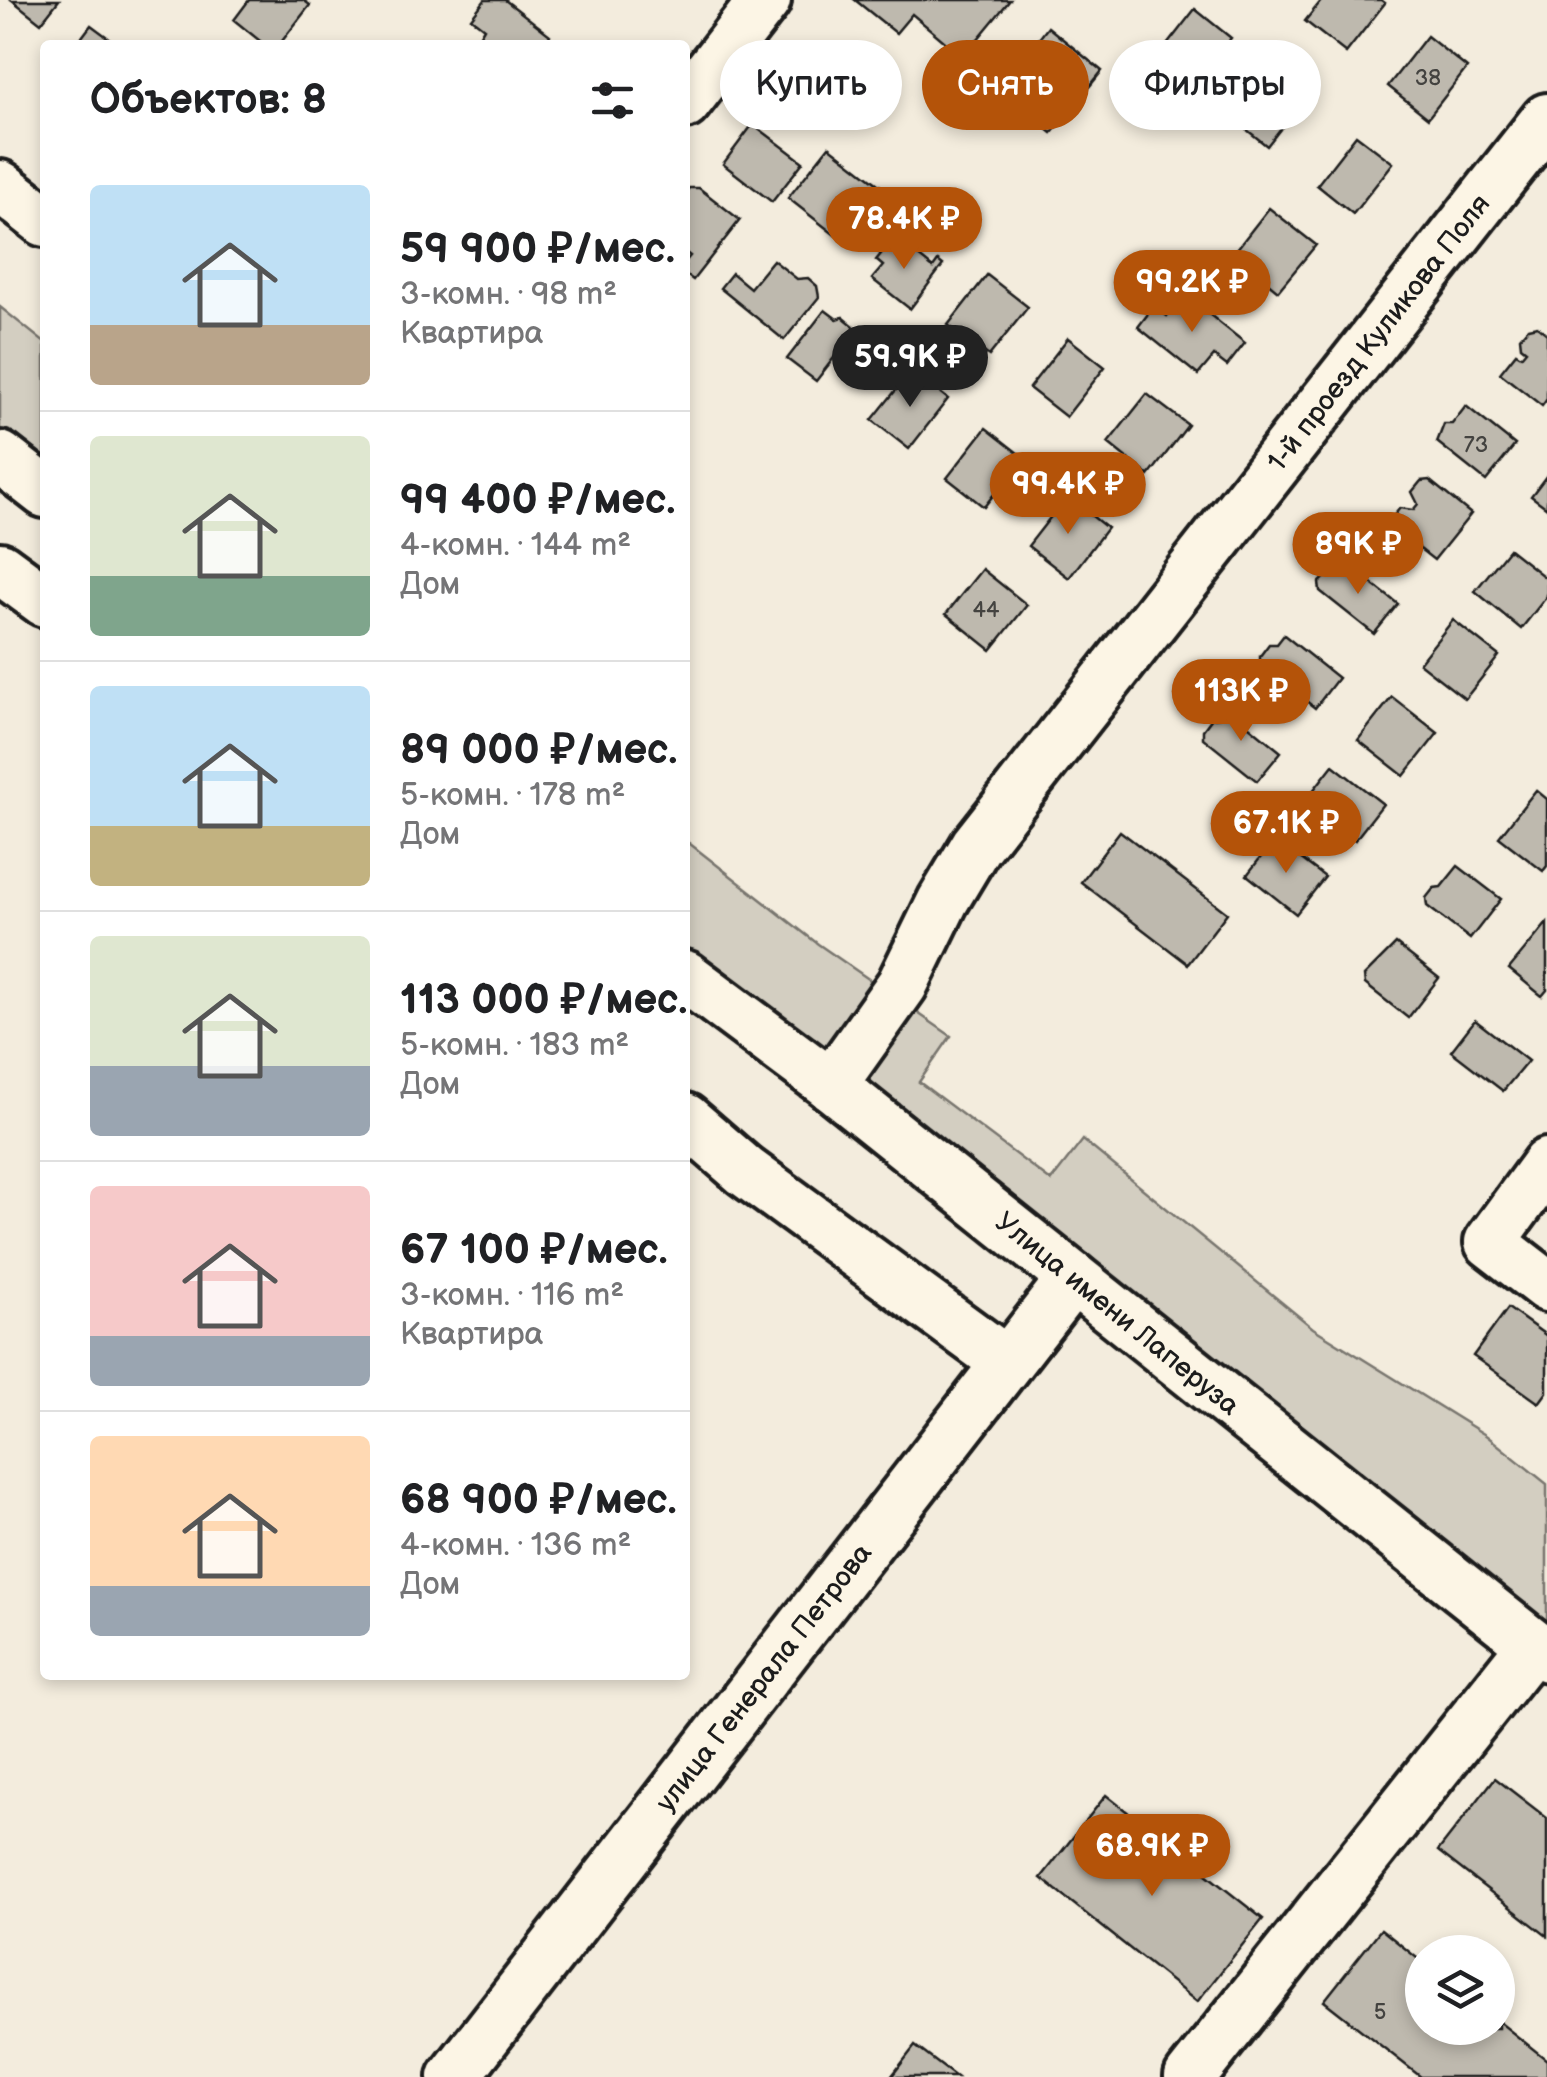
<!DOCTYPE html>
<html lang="ru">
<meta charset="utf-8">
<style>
:root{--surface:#fff;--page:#f6f6f6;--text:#202124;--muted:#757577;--line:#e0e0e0;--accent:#b45309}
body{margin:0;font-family:"Balsamiq Sans",sans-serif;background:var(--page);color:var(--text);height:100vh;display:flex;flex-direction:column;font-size:38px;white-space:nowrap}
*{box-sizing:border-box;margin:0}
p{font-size:32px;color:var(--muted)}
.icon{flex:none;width:55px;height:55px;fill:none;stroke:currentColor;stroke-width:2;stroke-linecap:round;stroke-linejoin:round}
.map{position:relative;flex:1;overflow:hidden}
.sheet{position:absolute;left:40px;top:40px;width:650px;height:1640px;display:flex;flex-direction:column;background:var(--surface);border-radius:10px;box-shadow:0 5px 15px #0003}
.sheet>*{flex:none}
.banner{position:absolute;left:720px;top:40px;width:675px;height:90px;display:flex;gap:20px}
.controls{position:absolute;left:1405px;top:1935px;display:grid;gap:20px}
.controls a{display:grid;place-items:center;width:110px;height:110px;border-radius:50%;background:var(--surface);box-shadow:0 5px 15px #0003;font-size:50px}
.price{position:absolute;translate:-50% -85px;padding:0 22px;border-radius:35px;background:var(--accent);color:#fff;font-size:32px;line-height:65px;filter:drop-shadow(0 2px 5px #0008)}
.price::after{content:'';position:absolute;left:50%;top:60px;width:30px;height:22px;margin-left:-15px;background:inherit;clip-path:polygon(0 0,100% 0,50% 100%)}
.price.on{background:#222;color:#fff}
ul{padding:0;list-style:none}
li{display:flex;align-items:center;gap:30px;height:250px;padding:0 50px}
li+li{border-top:2px solid var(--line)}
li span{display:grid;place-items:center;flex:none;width:280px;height:200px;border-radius:10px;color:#555}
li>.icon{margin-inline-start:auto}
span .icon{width:120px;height:120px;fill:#fffc;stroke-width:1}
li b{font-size:42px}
h2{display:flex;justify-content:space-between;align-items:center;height:120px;padding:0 50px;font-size:42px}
.pill{padding:0 35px;border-radius:45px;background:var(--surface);box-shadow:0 5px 15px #0003;font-size:35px;line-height:90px}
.pill.on{background:var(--accent);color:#fff}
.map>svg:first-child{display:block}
</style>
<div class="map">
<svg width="1547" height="2077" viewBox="0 0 1547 2077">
<rect width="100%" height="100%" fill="#f3ecdd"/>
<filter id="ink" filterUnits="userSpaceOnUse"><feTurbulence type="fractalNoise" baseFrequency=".01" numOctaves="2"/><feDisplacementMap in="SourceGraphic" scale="20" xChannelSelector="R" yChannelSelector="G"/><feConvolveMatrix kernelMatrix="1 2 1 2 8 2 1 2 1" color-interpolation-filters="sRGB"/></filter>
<g filter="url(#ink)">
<g fill="#d3cec1" stroke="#78756e" stroke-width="2.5">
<polygon points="0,307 45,343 45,480 0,443"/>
<polygon points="685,840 818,944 951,1036 919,1082 1051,1181 1083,1140 1313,1328 1487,1436 1547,1484 1547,1627 685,974"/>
</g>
<g fill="#beb9ae" stroke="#1c1c1c" stroke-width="2.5">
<polygon points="12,0 59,0 41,23"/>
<polygon points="249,0 303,0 310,5 279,45 265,45 234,20"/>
<polygon points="485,0 505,0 550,35 545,45 474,45 484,28 471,18"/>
<polygon points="855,0 1010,0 963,57 912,14 896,33"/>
<polygon points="1322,0 1381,0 1385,3 1346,53 1305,21"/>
<polygon points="1195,9 1231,38 1192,88 1156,59"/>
<polygon points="91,25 118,45 76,45"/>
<polygon points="1048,27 1102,71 1052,133 992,85 1029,39 1035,44"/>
<polygon points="1427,36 1467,68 1428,118 1388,86"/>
<polygon points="1270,68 1306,96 1267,146 1231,117"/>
<polygon points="753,124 803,162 772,202 723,164"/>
<polygon points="1356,135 1393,163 1353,214 1317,185"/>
<polygon points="829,146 896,198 869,233 848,217 835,235 788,198"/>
<polygon points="689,188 699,188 740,220 693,280 685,274 685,262 690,256 685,252 685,193"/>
<polygon points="1269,208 1316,245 1278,291 1233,254"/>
<polygon points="891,234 933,268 938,261 943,265 910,309 872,279 883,266 876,260 881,254 877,251"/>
<polygon points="773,260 797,279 808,278 817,286 819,297 784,340 720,288 732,273 750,288"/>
<polygon points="987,275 1028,307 989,356 948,325"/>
<polygon points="1184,294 1245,343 1227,366 1214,356 1198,375 1138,327 1154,306 1167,316"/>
<polygon points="825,310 837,319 843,317 854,326 854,332 816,381 787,359"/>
<polygon points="1537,326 1547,334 1547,399 1542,406 1500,373 1516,353 1521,356 1526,350 1521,346 1520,337 1528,328"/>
<polygon points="1068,338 1105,367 1066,417 1029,388"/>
<polygon points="912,370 948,399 909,449 872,420"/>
<polygon points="1147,394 1188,425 1149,476 1108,443"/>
<polygon points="1466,406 1515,445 1486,481 1437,442 1444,424 1452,424"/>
<polygon points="986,428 1023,457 984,507 947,478"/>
<polygon points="1547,475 1547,508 1531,496"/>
<polygon points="1429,480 1471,514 1434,560 1392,527 1391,519 1400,508 1413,510 1418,504 1412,492 1421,481"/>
<polygon points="1067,496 1107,528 1069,578 1028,546"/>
<polygon points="1509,549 1547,579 1547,596 1521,629 1475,591"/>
<polygon points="1343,561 1398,604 1374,634 1320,591 1319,583"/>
<polygon points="982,569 1027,605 991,650 946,614"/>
<polygon points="1453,620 1499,656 1465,699 1419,663"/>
<polygon points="1284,635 1338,678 1315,708 1260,665 1260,656 1269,644 1277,644"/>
<polygon points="1392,697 1438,733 1404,776 1358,740"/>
<polygon points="1227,708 1281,752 1257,781 1203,738 1203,730 1212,718 1219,717"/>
<polygon points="1333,765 1383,804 1355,840 1305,801"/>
<polygon points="1536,790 1547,799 1547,866 1543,871 1499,837"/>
<polygon points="1120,831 1227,913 1188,964 1081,882"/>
<polygon points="1275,839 1325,877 1296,914 1247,875"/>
<polygon points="1458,866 1501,899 1470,939 1427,906 1426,898 1434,888 1441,887"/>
<polygon points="1547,923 1547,990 1542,996 1509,969"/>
<polygon points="1396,944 1439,978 1408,1018 1365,984 1364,976"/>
<polygon points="1475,1020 1528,1061 1503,1091 1451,1051"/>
<polygon points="1508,1308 1547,1336 1547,1392 1539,1403 1473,1356"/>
<polygon points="1495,1778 1547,1818 1547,1936 1438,1851"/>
<polygon points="1106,1795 1263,1919 1197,2002 1041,1878"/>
<polygon points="1381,1929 1422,1962 1422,2028 1498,2028 1498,2021 1547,2060 1547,2077 1421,2077 1324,2001"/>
<polygon points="915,2046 956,2077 891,2077"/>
</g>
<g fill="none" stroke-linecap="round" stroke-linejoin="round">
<defs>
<g id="minor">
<polyline points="685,103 765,0"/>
<polyline points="0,186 45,221"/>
<polyline points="0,457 45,492"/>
<polyline points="0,568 45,601"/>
<polyline points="685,976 831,1085 1547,1656"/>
<polyline points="831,1085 902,985 943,901 976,846 1547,119"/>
<polyline points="685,1119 745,1171 1006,1362"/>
<polyline points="1547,1164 1490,1242 1547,1286"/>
<polyline points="454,2077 1073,1278"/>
<polyline points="1190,2077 1533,1645"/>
</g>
</defs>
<use href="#minor" stroke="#1c1c1c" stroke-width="58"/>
<use href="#minor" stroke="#fcf5e5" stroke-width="50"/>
</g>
</g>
<g text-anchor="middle" stroke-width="9" stroke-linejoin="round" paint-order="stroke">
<g font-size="22" fill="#444340">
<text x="1428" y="85">38</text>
<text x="1476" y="452">73</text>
<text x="986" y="617">44</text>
<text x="1380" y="2019">5</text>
</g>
<g font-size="28" fill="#1c1c1c" stroke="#fcf5e5">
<text transform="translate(1378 332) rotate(-52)" y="10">1-й проезд Куликова Поля</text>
<text transform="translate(1118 1313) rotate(39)" y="10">Улица имени Лаперуза</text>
<text transform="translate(763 1677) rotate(-52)" y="10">улица Генерала Петрова</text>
</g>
</g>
</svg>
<div class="controls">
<a><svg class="icon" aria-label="layers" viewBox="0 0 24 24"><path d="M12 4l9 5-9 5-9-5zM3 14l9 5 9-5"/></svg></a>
</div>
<b class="price" style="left:904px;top:272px">78.4K ₽</b>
<b class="price" style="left:1192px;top:335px">99.2K ₽</b>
<b class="price on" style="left:910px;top:410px">59.9K ₽</b>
<b class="price" style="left:1068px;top:537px">99.4K ₽</b>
<b class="price" style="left:1358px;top:597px">89K ₽</b>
<b class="price" style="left:1241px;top:744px">113K ₽</b>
<b class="price" style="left:1286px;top:876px">67.1K ₽</b>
<b class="price" style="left:1152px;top:1899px">68.9K ₽</b>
<div class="banner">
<a class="pill">Купить</a>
<a class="pill on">Снять</a>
<a class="pill">Фильтры</a>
</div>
<section class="sheet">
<h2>Объектов: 8<svg class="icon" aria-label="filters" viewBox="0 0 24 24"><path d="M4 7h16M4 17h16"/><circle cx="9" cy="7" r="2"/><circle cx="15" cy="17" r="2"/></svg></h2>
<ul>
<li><span style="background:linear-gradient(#bfe0f5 70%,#b9a48a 0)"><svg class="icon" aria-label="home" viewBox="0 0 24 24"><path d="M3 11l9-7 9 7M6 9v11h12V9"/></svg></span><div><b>59 900 ₽/мес.</b><p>3-комн. · 98 m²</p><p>Квартира</p></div></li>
<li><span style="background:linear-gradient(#dfe7d0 70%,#7fa58c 0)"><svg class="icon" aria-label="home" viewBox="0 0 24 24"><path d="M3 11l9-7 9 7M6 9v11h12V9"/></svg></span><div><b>99 400 ₽/мес.</b><p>4-комн. · 144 m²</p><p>Дом</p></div></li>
<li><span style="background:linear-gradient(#bfe0f5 70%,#c2b280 0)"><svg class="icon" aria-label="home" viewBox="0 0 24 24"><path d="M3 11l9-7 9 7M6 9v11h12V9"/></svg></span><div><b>89 000 ₽/мес.</b><p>5-комн. · 178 m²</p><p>Дом</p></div></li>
<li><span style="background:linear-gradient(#dfe7d0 65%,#9aa5b1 0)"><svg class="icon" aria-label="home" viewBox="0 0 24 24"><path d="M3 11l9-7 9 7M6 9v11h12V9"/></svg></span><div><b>113 000 ₽/мес.</b><p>5-комн. · 183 m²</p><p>Дом</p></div></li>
<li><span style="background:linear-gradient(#f6c9c9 75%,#9aa5b1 0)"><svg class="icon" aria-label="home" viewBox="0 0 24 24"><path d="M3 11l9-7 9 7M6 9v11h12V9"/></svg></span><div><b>67 100 ₽/мес.</b><p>3-комн. · 116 m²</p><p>Квартира</p></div></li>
<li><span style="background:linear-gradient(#ffd9b3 75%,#9aa5b1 0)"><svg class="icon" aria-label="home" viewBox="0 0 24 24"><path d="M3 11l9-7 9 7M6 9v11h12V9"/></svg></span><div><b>68 900 ₽/мес.</b><p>4-комн. · 136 m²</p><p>Дом</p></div></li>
</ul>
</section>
</div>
